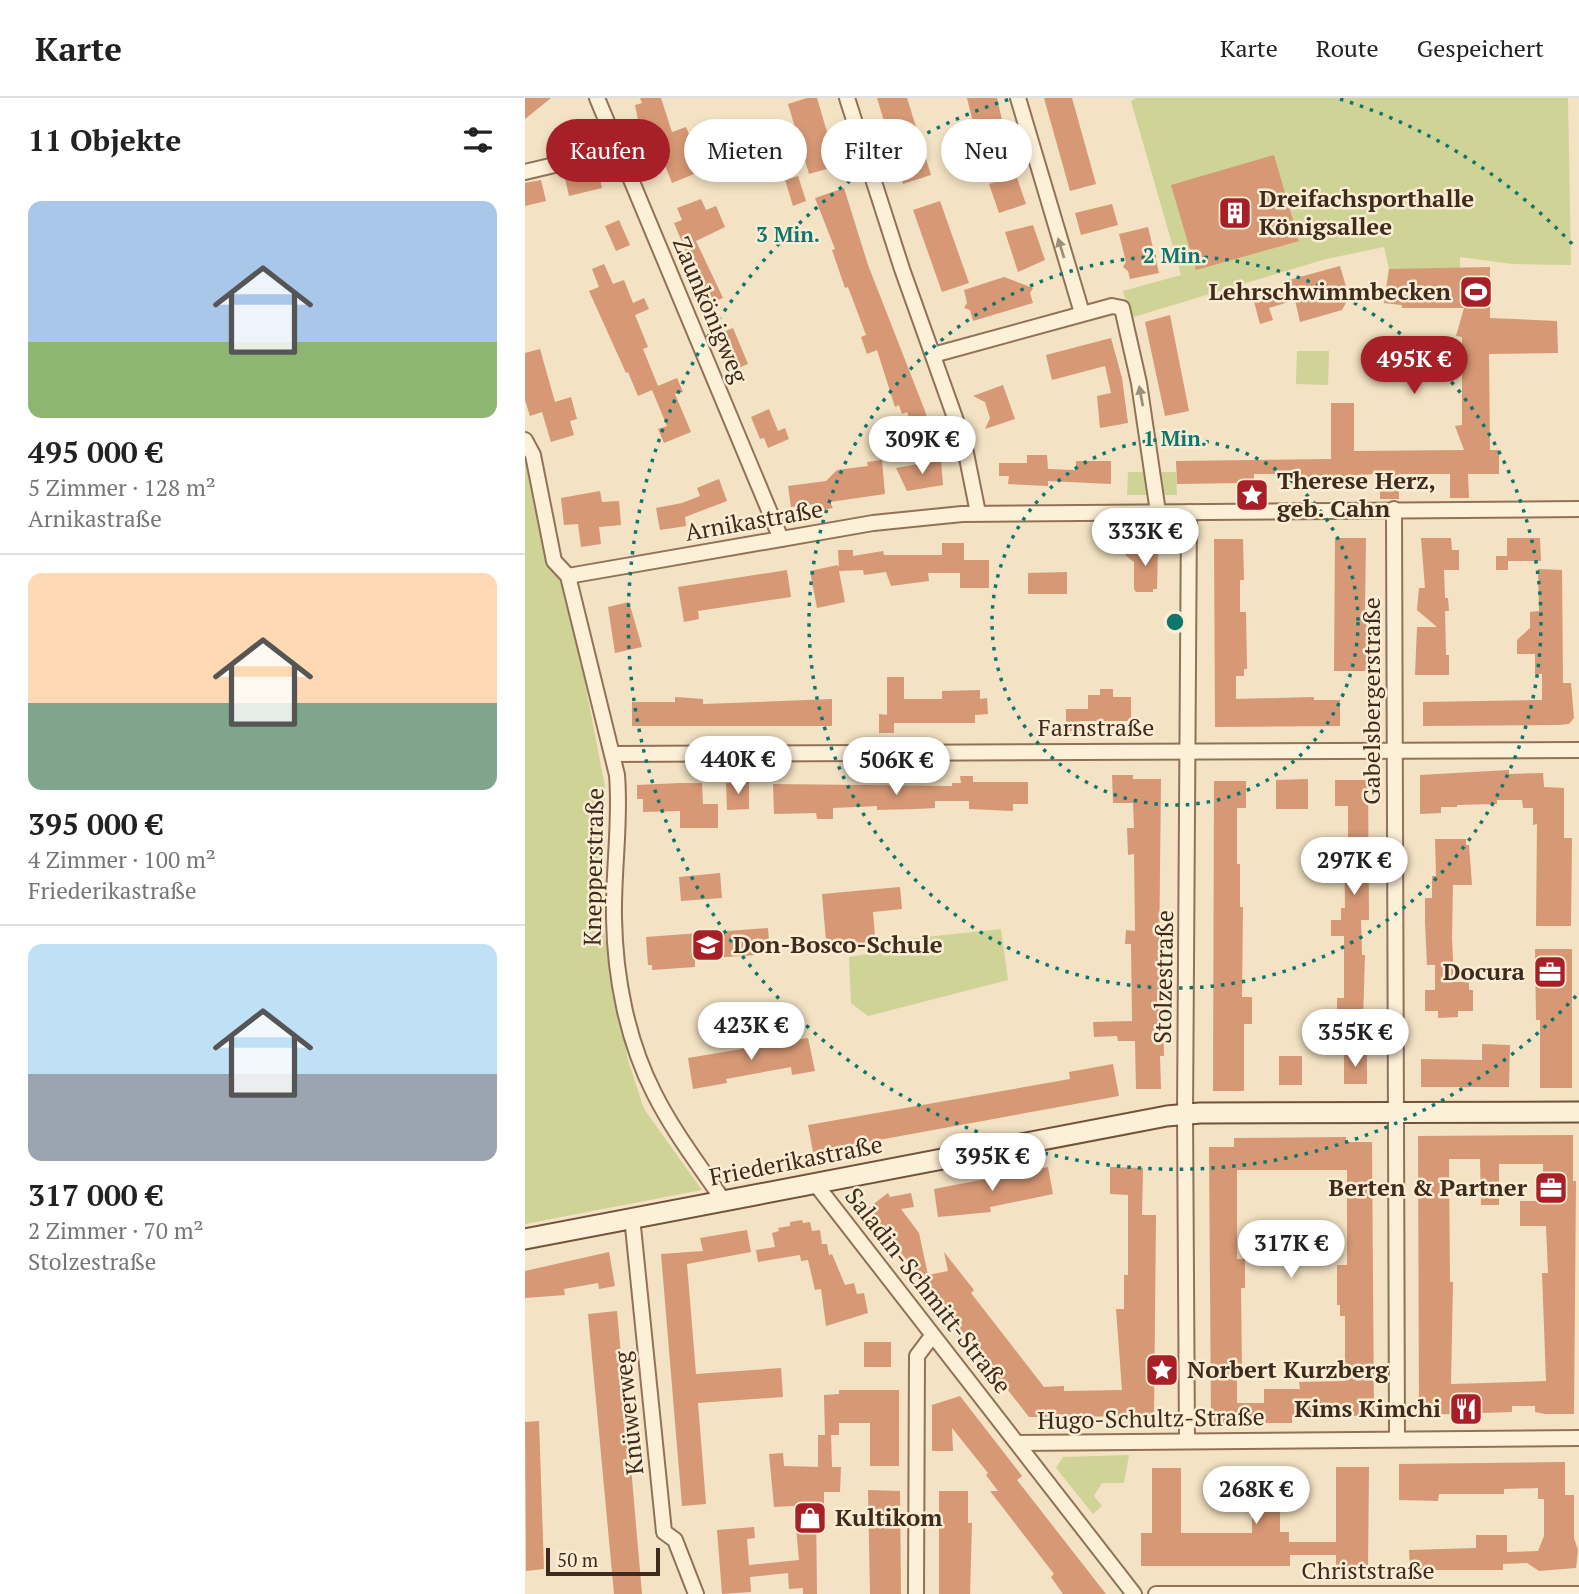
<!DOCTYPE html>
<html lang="de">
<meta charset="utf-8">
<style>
:root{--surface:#fff;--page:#f6f6f6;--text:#222;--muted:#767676;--line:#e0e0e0;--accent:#a72028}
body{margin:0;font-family:"PT Serif",serif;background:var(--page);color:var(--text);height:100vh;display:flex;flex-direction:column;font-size:26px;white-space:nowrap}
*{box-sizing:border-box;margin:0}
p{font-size:23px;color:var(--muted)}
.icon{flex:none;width:38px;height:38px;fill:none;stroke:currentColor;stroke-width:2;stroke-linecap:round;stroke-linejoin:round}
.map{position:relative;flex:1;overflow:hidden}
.drawer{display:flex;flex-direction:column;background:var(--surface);width:525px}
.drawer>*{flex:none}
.guide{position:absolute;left:21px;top:21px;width:665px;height:63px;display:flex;gap:14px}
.scale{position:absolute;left:21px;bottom:18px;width:114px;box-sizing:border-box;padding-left:7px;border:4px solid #3f2b1d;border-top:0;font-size:19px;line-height:24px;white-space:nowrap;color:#3f2b1d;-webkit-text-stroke:5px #faedd4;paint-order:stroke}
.price{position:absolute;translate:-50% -60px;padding:0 16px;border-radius:24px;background:#fff;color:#222;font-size:23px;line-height:46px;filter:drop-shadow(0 2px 4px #0008)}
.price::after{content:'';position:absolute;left:50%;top:42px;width:21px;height:16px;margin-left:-10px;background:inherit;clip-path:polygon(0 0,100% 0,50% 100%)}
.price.active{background:var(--accent);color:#fff}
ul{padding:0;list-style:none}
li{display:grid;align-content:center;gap:14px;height:371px;padding:0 28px}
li+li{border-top:2px solid var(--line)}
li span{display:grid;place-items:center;height:217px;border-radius:14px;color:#555}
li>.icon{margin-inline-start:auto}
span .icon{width:126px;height:126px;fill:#fffc;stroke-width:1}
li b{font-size:30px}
h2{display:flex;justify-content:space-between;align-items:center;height:84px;padding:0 28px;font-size:30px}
.pill{padding:0 24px;border-radius:32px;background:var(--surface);box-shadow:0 4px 10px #0003;font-size:24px;line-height:63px}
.pill.active{background:var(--accent);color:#fff}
header{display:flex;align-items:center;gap:42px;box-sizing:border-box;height:98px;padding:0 35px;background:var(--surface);border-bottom:2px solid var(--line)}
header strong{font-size:33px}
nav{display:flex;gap:38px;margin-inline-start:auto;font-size:24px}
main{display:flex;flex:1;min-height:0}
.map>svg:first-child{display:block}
</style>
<header>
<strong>Karte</strong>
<nav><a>Karte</a><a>Route</a><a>Gespeichert</a></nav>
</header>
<main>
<section class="drawer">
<h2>11 Objekte<svg class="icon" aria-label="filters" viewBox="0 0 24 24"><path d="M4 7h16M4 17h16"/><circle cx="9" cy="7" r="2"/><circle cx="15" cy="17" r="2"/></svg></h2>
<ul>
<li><span style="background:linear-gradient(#a9c7e8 65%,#8fb573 0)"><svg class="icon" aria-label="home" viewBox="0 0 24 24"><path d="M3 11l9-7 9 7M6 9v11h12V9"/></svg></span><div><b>495 000 €</b><p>5 Zimmer · 128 m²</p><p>Arnikastraße</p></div></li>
<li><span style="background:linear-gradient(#ffd9b3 60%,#7fa58c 0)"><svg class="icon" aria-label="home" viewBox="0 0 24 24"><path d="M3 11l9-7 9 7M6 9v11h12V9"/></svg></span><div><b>395 000 €</b><p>4 Zimmer · 100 m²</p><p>Friederikastraße</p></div></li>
<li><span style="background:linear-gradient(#bfe0f5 60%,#9aa5b1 0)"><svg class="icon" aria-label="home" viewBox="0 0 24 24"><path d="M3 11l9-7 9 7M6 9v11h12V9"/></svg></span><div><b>317 000 €</b><p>2 Zimmer · 70 m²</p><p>Stolzestraße</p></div></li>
</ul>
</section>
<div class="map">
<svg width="1054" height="1496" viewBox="0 0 1054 1496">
<rect width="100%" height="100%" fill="#f3e2c3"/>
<g fill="#cfd395">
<polygon points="611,0 1043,0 1046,167 987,166 935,159 936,210 877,210 876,207 859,205 864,171 859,149 801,161 605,220 598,193 656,177 606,3"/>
<polygon points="772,253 804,253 803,287 771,286"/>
<polygon points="0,356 27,464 44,501 80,689 76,819 103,962 119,1011 177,1092 0,1126"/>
<polygon points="603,374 651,374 652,397 602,397"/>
<polygon points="476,831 483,882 343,918 326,905 324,859 355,854 354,844"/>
<polygon points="604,1357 599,1385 577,1385 569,1398 577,1408 568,1416 531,1370 538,1359"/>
</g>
<g fill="#d69875" fill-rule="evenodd">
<polygon points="0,0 26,0 0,21"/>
<polygon points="115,0 136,0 147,34 161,29 179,72 147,85 127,34 116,37 110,7 117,5"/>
<polygon points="282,0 292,0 312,68 284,76 263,6"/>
<polygon points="352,0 382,0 406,77 378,86"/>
<polygon points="442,0 472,0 484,53 475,58 457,60"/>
<polygon points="519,0 547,0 571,86 545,93"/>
<polygon points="749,57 774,143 671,172 646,87"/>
<polygon points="72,68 77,90 44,98 39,76"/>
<polygon points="476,75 483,79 491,77 501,106 474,115 464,86 473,83"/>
<polygon points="273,78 281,103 268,108 260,82"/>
<polygon points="16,82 21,103 0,108 0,85"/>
<polygon points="319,90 343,167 400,313 406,333 394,337 387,318 384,319 382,314 377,316 374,307 370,309 352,252 342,256 336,239 341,237 323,189 320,190 307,152 310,151 290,100"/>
<polygon points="176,101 181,112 191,108 200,129 171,143 198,200 179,207 168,181 172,180 149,125 157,122 152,110"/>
<polygon points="415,103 444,185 417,194 388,112"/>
<polygon points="587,106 593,127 556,137 550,115"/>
<polygon points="94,122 105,147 91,153 80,128"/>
<polygon points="508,127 520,162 493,174 480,134"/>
<polygon points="623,129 634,175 605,181 603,173 598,169 601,164 594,136"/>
<polygon points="79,166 88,186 99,182 108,205 119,200 124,211 110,217 123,249 118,251 133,288 152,280 158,294 150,296 166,334 139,345 133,331 142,328 127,292 113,298 103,274 101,275 64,193 74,189 67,171"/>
<polygon points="815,168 824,199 817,212 775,224 770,202 744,210 748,222 735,226 728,200 762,191 760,183"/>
<polygon points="965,169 965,220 1032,223 1033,255 964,256 965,352 974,352 974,376 943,376 944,400 925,400 925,376 874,376 874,401 855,401 855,376 829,377 829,387 806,388 806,384 762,384 762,376 729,376 729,382 720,388 717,385 652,386 651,363 806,361 806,305 829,305 829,353 939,352 930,328 937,327 937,239 931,238 939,210 877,210 877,207 859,205 864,171"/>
<polygon points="479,179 508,190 505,195 508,205 448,223 445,212 439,210 442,205 439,192"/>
<polygon points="645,217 664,313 640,318 620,224"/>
<polygon points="208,230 223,266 206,273 191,237"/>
<polygon points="586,240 597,280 603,325 575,330 572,298 586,295 580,268 527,282 521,257"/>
<polygon points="15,251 30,304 46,299 52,321 45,323 49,337 26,344 17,314 5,318 0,302 0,255"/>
<polygon points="478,287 490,321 460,331 465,320 460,304 448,298"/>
<polygon points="244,311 253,333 260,330 264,341 243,350 239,340 235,341 226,319"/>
<polygon points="502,357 522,357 523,371 551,372 551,363 586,363 586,386 523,383 523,388 483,386 484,378 474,378 474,365 502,365"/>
<polygon points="357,362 360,396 305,404 308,410 292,413 290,406 266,409 263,388 301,383 312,372 343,368 342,364"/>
<polygon points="416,362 418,387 382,393 371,370"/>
<polygon points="194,381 202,403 160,419 161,428 135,432 131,410 157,405 175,398 172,390"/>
<polygon points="75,393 77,404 94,403 96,427 74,429 76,446 56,449 53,426 39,427 36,400"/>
<polygon points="810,440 841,440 840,512 846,573 809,573"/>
<polygon points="896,440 926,440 927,452 934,452 934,472 919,472 920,500 923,500 924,513 920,513 921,557 924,557 924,577 890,577 892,529 912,529 892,512 894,490 900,490"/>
<polygon points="982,440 1015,440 1016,463 983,463 983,472 971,472 971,458 982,458"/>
<polygon points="689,441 718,441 719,482 715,482 715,514 721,514 722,571 719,571 719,578 711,578 711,601 789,599 789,602 815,602 815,628 690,629"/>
<polygon points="417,445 439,445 439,462 464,462 464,490 435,490 435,475 403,475 404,483 366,488 361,474 339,477 338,472 314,473 320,504 292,510 285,473 313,467 314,470 313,452 328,452 328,458 358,453 359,457 417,457"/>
<polygon points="604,450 633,450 632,491 628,491 628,494 611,494 609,491 609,464 600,457"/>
<polygon points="1013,471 1037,472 1038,585 1046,585 1049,620 1044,626 1034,627 898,628 898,604 1017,602 1017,576 1010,576 1010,556 992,556 992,542 1005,530 1005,514 1014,513"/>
<polygon points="262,472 266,499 173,513 174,521 159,524 153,489"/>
<polygon points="542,474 542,496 503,496 503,475"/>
<polygon points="104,504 117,549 90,555 83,509"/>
<polygon points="362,579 379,579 379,601 417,601 417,593 455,592 455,601 462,600 463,616 450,617 450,625 369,625 369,635 354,635 354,616 362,617"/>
<polygon points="575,591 588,591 588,599 606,599 606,623 555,623 555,633 541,633 541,611 563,611 563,597 575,597"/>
<polygon points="150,599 178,601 178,606 307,601 307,628 107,628 107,604 150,604"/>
<polygon points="984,672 984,676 1018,675 1019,689 1039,690 1039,740 1047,740 1046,828 1011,828 1012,726 1008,727 1008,710 998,710 997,702 972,702 972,706 932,707 932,709 916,709 916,715 895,716 895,677"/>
<polygon points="587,677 608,677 608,681 636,681 634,863 636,863 639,958 635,958 636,991 611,991 610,943 593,943 592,938 569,939 568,924 607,923 606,846 600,846 601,832 610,833 609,756 603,757 602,730 609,730 608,705 588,705"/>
<polygon points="435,678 448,678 448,684 503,684 503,706 488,706 488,713 444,711 444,703 410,703 410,710 391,711 352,712 352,708 308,710 308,721 292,721 291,715 249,716 248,686 427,688 427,685 436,685"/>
<polygon points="783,681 783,711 751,711 751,682"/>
<polygon points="810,682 843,682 844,822 836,822 837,857 840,857 838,923 812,924 812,900 819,900 819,838 806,838 806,822 816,822 816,810 820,810 819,741 823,741 823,708 810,708"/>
<polygon points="689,683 721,683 721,710 712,710 712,766 715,766 715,809 718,809 717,899 727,899 727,926 719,926 719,993 688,993"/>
<polygon points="224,684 224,711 202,712 201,685"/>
<polygon points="155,685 177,685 178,706 193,706 193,730 155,730 155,713 118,714 118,701 112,701 112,687"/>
<polygon points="910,741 941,741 941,747 944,747 947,787 928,787 927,840 929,884 944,884 944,892 948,892 948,913 933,913 933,919 913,920 913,913 900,913 900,892 910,892 910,867 902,867 900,824 900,800 907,800 907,778 911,778"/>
<polygon points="195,775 197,800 156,803 154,779"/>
<polygon points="375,789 377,811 348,814 351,850 302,854 297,796"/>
<polygon points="243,830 245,856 170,861 170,869 127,872 127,867 123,867 121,839"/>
<polygon points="1010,851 1047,851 1047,990 1015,990 1015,922 1011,922"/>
<polygon points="283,940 290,973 267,977 266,969 201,981 202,985 168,991 163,960"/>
<polygon points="957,946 985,947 984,989 896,989 896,961 957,962"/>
<rect x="819" y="956" width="23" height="30"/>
<rect x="754" y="958" width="23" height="29"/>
<polygon points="588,966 594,998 288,1054 283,1027 545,981 544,974"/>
<path d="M1048,1037V1083H1051L1049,1316H1020L1010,1314V1308H987V1314L894,1317L893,1038ZM924,1061H955L956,1107H974V1066H1018V1103H995V1128H1021L1023,1175H1017L1021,1283L926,1286L928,1184H925Z"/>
<path d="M821,1039V1044H847L849,1318H767V1325H686L684,1049H709V1040ZM712,1072H822V1167H812V1207H815V1218H820V1283L774,1284L775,1291H739V1305H712V1274H717L716,1190H720V1161H712Z"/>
<polygon points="523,1069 528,1096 465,1109 466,1114 413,1119 409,1091"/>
<polygon points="585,1069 618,1070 617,1117 631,1117 629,1318 504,1319 342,1111 363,1095 365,1099 386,1095 389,1109 376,1111 394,1135 403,1177 423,1173 419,1154 449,1192 446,1195 519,1289 539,1288 539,1293 597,1292 591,1211 599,1211 599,1177 603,1177 603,1097 585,1096"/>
<polygon points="277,1122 278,1125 285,1124 287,1133 295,1132 297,1146 302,1146 304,1157 307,1156 320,1187 329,1185 332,1196 339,1195 343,1215 301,1228 296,1191 290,1192 283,1162 276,1163 275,1157 233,1164 231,1152 250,1149 247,1135 254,1133 253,1130 265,1128 265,1124"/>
<polygon points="222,1132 226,1154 162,1166 171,1276 256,1270 258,1299 173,1305 181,1406 157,1408 136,1156 178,1153 175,1140"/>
<polygon points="84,1154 90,1188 74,1191 73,1185 39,1191 40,1197 0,1200 0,1173"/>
<polygon points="92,1213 106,1369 117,1496 89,1496 63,1216"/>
<rect x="339" y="1244" width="27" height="25"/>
<polygon points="314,1292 374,1292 374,1368 345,1368 345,1325 314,1325 314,1337 306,1337 307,1369 316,1369 315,1394 299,1394 299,1406 291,1406 292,1496 278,1496 278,1490 264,1491 263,1475 225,1479 226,1494 197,1496 192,1432 229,1429 230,1440 222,1441 224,1467 274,1462 269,1408 249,1409 244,1356 258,1355 259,1368 293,1369 293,1337 300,1337 299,1297 314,1296"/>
<polygon points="435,1298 497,1378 492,1382 581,1496 538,1496 526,1479 529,1476 465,1393 473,1393 461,1377 463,1375 427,1330 428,1353 407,1353 407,1307"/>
<polygon points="14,1323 19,1471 1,1473 0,1324"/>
<polygon points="1040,1364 1040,1397 1049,1397 1049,1440 1053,1452 1051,1470 1014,1473 1002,1465 978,1466 978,1472 885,1472 884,1452 951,1450 951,1437 982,1437 982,1454 1013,1453 1019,1438 1019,1401 1013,1401 1013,1390 979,1391 979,1396 914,1396 913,1403 874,1402 874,1366"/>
<polygon points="811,1369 844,1369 843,1469 811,1469 811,1457 765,1457 765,1468 616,1468 616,1435 627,1435 627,1370 656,1370 656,1435 727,1435 727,1370 755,1370 755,1434 764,1434 764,1444 811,1444"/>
<polygon points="343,1392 375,1393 376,1496 345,1496"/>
<polygon points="414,1393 443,1393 443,1425 447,1425 445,1496 414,1496"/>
</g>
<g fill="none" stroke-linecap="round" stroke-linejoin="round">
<defs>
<g id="street">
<polyline points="72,0 256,441"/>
<polyline points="322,0 377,171 439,345 453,415"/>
<polyline points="493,0 557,215"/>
<polyline points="0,74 93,52"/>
<polyline points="408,257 587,208 597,210 614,285 633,414"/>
<path d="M0,342L8,357L29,463L43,478L92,677C96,725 88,772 89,820C90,879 102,942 129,995C148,1033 174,1067 198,1102"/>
<polyline points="869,411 872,1341"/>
<polyline points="43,478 348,425 437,416 1054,411"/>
<polyline points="88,656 1054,652"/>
<polyline points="289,1084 609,1496"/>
<polyline points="107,1119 139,1434 150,1442 171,1496"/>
<polyline points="662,1343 660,1016 664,414"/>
<polyline points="493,1345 1054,1340"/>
<polyline points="391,1496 392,1258 407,1238"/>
<polyline points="631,1496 1054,1496"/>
</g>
<polyline id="secondary" points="0,1141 642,1018 675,1015 1054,1014"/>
</defs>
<use href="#street" stroke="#917257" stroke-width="18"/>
<use href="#secondary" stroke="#72533a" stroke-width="23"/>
<use href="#street" stroke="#fdf0d8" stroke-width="14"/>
<use href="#secondary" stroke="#fdf0d8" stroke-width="19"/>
</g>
<defs><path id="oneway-solid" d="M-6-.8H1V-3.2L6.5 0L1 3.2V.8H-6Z" transform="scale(1.75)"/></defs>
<g fill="#9e8e7a">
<use href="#oneway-solid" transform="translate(536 150) rotate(-107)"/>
<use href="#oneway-solid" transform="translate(616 298) rotate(-100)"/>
</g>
<g fill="none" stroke="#0f766e" stroke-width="3.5" stroke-dasharray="3.5 7">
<circle cx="650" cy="524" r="183"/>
<circle cx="650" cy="524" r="366"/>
<path d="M1051 898A548 548 0 1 1 485 1M815 1A548 548 0 0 1 1051 150"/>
</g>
<defs>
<symbol id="building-square" viewBox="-11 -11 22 22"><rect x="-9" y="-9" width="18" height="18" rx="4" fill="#a72028" stroke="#faedd4"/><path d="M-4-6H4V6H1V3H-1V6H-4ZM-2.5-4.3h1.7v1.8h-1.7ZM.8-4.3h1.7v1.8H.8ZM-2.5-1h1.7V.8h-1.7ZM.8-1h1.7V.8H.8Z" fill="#fff"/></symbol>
<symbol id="stadium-square" viewBox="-11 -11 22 22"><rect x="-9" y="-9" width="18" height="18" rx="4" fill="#a72028" stroke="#faedd4"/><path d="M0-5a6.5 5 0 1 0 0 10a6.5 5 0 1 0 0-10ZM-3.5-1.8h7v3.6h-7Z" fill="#fff"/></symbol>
<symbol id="sight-square" viewBox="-11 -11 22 22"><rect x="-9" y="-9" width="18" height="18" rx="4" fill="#a72028" stroke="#faedd4"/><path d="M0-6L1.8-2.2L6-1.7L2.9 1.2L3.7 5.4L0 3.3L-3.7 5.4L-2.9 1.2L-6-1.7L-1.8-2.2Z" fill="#fff"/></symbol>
<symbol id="school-square" viewBox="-11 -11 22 22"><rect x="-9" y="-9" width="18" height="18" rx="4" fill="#a72028" stroke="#faedd4"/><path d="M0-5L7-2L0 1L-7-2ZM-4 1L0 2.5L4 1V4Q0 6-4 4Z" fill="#fff"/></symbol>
<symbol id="office-square" viewBox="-11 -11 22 22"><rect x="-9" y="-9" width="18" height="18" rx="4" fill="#a72028" stroke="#faedd4"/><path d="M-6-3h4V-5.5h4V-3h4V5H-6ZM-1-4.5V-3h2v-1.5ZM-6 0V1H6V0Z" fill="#fff"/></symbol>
<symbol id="restaurant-square" viewBox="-11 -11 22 22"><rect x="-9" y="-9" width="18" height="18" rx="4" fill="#a72028" stroke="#faedd4"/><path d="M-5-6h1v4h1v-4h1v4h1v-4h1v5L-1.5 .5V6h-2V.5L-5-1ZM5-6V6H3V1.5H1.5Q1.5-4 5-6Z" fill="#fff"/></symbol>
<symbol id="shop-square" viewBox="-11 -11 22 22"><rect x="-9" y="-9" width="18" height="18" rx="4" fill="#a72028" stroke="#faedd4"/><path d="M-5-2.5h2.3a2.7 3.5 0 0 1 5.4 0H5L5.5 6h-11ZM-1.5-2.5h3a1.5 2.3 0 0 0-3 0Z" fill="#fff"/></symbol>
</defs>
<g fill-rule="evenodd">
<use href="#building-square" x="691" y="96" width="38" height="38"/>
<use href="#stadium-square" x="932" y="175" width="38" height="38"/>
<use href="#sight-square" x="708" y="378" width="38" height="38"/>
<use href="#school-square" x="164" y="828" width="38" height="38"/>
<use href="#office-square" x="1006" y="855" width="38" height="38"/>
<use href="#office-square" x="1007" y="1071" width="38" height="38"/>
<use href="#sight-square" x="618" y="1253" width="38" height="38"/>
<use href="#restaurant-square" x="922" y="1292" width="38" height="38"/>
<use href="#shop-square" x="266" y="1401" width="38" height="38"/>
</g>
<g text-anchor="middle" stroke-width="5" stroke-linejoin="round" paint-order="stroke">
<g font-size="24" font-weight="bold" fill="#3f2b1d" stroke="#faedd4" text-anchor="start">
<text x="734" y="109">Dreifachsporthalle<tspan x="734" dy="28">Königsallee</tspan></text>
<text x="926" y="202" text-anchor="end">Lehrschwimmbecken</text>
<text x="752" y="391">Therese Herz,<tspan x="752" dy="28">geb. Cahn</tspan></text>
<text x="208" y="855">Don-Bosco-Schule</text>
<text x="1000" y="882" text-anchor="end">Docura</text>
<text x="1002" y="1098" text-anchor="end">Berten &amp; Partner</text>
<text x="662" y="1280">Norbert Kurzberg</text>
<text x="916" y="1319" text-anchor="end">Kims Kimchi</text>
<text x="310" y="1428">Kultikom</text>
</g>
<g font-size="24" fill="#3f2b1d" stroke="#faedd4">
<text transform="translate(185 212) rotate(67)" y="8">Zaunkönigweg</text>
<text transform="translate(229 423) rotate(-10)" y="8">Arnikastraße</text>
<text transform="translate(847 603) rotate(-90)" y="8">Gabelsbergerstraße</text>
<text x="571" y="638">Farnstraße</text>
<text transform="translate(69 769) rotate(-89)" y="8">Knepperstraße</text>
<text transform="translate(639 879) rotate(-89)" y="8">Stolzestraße</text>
<text transform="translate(271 1063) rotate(-11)" y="8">Friederikastraße</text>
<text transform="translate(403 1193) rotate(52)" y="8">Saladin-Schmitt-Straße</text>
<text transform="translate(104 1315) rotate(-96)" y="8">Knüwerweg</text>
<text transform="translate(626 1321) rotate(-1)" y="8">Hugo-Schultz-Straße</text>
<text x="843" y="1481">Christstraße</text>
</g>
</g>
<circle cx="650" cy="524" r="10" fill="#0f766e" stroke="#faedd4" stroke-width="3.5"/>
<g font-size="21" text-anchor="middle" font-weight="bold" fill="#0f766e" stroke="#faedd4" stroke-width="5" stroke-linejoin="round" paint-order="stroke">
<text x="263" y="144">3 Min.</text>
<text x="650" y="165">2 Min.</text>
<text x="650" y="348">1 Min.</text>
</g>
</svg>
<div class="scale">50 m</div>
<b class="price active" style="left:889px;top:298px">495K €</b>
<b class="price" style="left:397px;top:378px">309K €</b>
<b class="price" style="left:620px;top:470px">333K €</b>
<b class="price" style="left:213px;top:698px">440K €</b>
<b class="price" style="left:371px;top:699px">506K €</b>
<b class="price" style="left:829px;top:799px">297K €</b>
<b class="price" style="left:226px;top:964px">423K €</b>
<b class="price" style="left:830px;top:971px">355K €</b>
<b class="price" style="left:467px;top:1095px">395K €</b>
<b class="price" style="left:766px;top:1182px">317K €</b>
<b class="price" style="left:731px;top:1428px">268K €</b>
<div class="guide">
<a class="pill active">Kaufen</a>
<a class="pill">Mieten</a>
<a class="pill">Filter</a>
<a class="pill">Neu</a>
</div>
</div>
</main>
